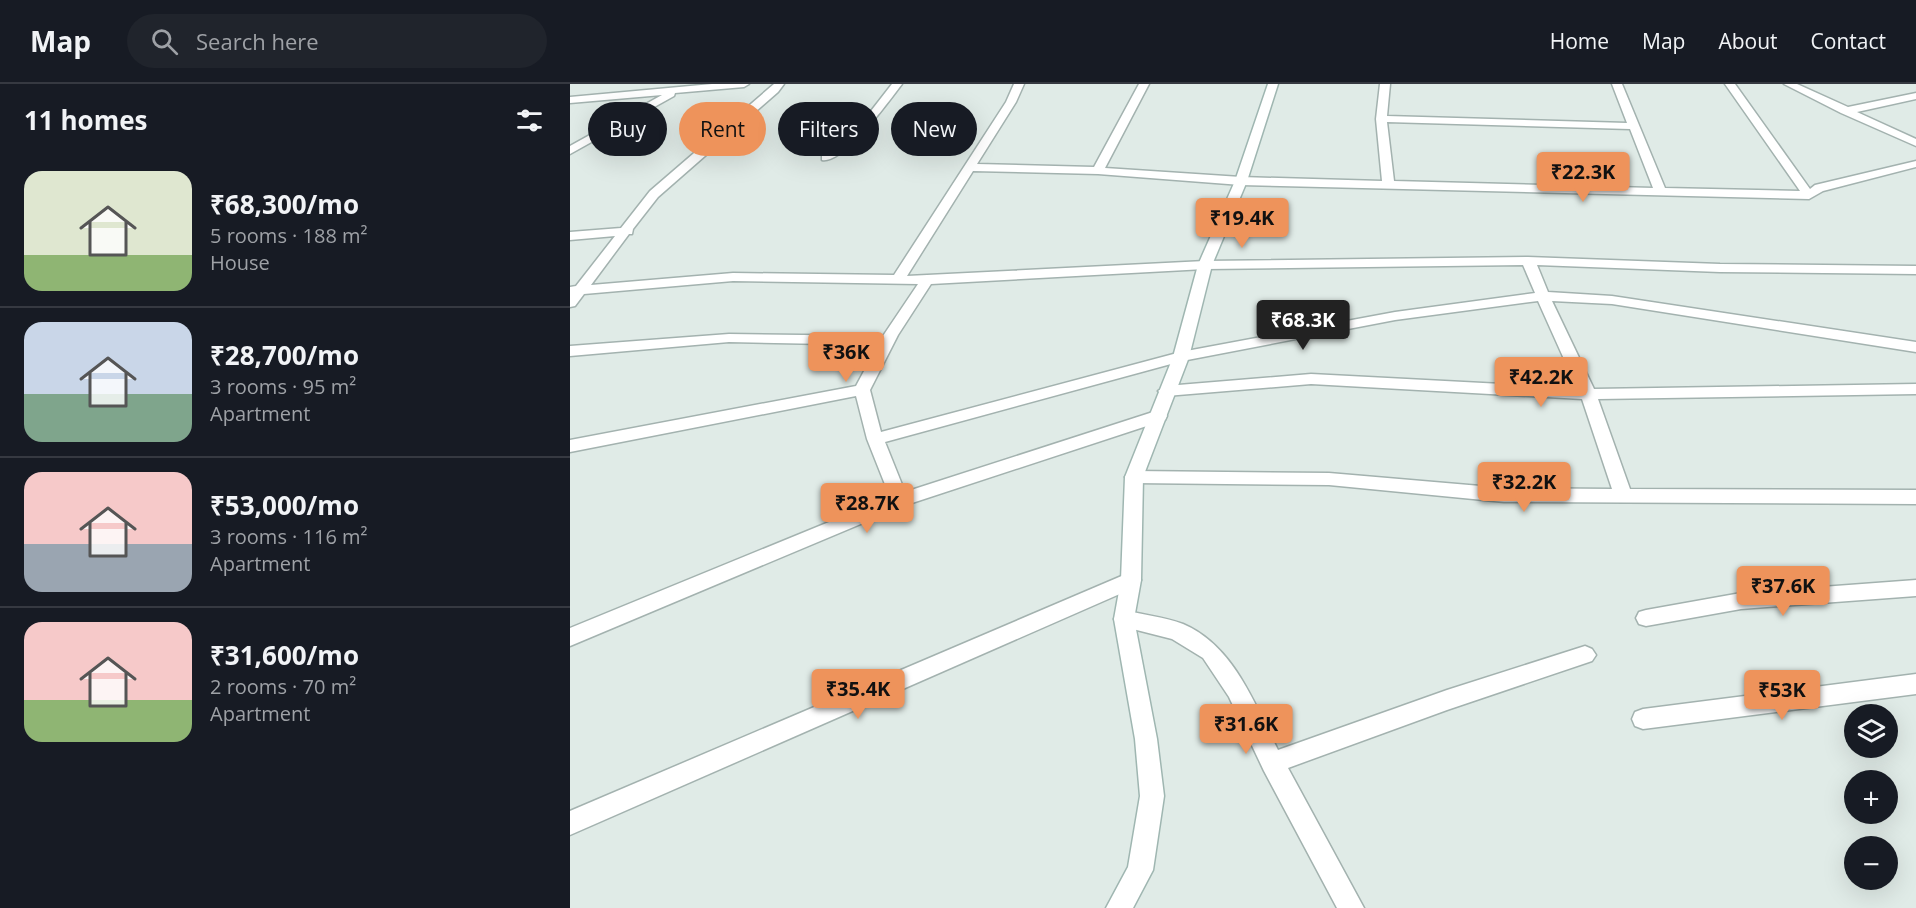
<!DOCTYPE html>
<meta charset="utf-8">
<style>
:root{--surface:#171b24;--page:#20242c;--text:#f1f3f6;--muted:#9ea1a6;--line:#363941;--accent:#ee935b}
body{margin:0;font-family:"Open Sans",sans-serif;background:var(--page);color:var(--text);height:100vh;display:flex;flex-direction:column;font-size:22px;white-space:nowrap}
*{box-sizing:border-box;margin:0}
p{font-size:20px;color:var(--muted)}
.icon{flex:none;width:33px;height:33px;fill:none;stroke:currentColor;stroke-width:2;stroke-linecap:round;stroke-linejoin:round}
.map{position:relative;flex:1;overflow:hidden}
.drawer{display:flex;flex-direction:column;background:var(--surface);width:570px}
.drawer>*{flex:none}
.top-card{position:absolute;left:18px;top:18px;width:570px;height:54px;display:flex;gap:12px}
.buttons{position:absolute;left:1274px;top:620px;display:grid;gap:12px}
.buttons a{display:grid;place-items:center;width:54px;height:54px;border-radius:50%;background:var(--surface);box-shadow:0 6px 24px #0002;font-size:30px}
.price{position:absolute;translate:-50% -51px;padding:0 14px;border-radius:6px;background:var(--accent);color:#111;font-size:20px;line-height:39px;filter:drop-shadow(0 2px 3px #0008)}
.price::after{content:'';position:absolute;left:50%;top:36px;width:18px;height:14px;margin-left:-9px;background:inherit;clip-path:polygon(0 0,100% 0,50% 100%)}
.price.current{background:#222;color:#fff}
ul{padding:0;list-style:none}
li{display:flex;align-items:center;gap:18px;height:150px;padding:0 24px}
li+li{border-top:2px solid var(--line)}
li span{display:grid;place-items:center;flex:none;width:168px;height:120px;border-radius:18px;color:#555}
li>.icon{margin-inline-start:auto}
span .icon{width:72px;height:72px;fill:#fffc;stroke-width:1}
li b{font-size:26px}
h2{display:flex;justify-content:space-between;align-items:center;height:72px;padding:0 24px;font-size:26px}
.chip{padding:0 21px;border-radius:27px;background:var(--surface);box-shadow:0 6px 24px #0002;font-size:21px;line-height:54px}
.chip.current{background:var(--accent);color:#111}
header{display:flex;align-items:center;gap:36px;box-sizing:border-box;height:84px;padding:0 30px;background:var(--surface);border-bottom:2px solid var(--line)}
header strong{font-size:28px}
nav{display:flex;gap:33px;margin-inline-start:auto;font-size:21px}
.search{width:420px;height:54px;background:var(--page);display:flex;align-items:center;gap:15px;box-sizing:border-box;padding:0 21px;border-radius:33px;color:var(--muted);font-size:22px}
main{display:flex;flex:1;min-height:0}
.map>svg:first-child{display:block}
</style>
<header>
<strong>Map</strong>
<div class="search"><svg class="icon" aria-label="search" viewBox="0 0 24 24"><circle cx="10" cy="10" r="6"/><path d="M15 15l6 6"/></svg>Search here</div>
<nav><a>Home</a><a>Map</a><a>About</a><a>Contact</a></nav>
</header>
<main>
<section class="drawer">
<h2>11 homes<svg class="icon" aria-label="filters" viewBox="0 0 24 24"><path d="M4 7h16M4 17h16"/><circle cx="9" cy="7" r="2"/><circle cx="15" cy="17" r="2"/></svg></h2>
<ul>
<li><span style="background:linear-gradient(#dfe7d0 70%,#8fb573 0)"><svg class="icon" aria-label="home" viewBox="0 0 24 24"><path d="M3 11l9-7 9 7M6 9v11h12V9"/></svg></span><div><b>₹68,300/mo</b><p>5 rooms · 188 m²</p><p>House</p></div></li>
<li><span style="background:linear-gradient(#c9d6e8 60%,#7fa58c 0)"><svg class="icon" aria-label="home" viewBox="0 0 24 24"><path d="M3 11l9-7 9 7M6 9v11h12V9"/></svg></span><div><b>₹28,700/mo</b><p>3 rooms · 95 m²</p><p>Apartment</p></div></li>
<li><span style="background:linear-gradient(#f6c9c9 60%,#9aa5b1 0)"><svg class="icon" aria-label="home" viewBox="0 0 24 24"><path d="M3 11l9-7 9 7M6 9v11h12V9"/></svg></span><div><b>₹53,000/mo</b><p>3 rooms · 116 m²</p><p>Apartment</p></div></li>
<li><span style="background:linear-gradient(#f6c9c9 65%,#8fb573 0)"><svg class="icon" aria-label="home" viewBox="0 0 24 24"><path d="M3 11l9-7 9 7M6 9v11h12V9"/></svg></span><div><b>₹31,600/mo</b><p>2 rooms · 70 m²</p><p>Apartment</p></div></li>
</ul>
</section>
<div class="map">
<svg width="1346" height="824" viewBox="0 0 1346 824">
<rect width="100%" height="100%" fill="#e0ebe7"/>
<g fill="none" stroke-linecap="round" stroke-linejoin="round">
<defs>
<g id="street">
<polygon points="142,0 179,0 174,3 105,9 104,12 0,70 0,62 92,11 0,19 0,13"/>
<path d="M204,0H214L208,8L88,113L63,145L62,150H59L21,201L163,189L324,191L436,18L444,0H454L446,18L407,80L524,83L569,0H579L535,84L671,93L812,97L806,35L810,0H820L817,32L1057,39L1042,0H1052L1095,104L1230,107L1155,0H1165L1240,105L1245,101L1346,77V83L1253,107L1239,115L671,101L528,90L403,87L337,192L635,177L958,173L1150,180L1346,182V190L1150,188L967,181L978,208L1042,212L1346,258V268L1042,220L982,217L1024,305L1346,300V310L1028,315L1060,405L1346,406V420L934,418L759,401L564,399L558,397L555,393L558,389L564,387L759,389L934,404L1042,405L1012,315L741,300L596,312L588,307L596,302L741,290L1007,304L968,217L825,236L612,277L315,358L335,408L583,328H595L597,332L595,336L336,421L0,562V544L320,413L297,355L286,312L0,368V356L286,302L308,261L159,258L0,272V262L159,250L313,252L348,200L163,197L14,210L5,222L0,223V203L6,202L45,152L0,156V148L51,144L80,107ZM817,38L1060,45L1083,104L824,97ZM953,181L965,209L825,228L611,268L311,348L300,306L328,251L361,200L635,185Z"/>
<path d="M322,0H332C319,17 274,80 252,76V72L287,45Z"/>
<polygon points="1214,0 1227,0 1278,23 1346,9 1346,15 1287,28 1346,55 1346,62 1271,29"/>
<polygon points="561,488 568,490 571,496 568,502 0,751 0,727"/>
<polygon points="1346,496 1346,512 1171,525 1076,542 1069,540 1066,534 1069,528 1076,526 1171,509"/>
<path d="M554,526C573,531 595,533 613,540C664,562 684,619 708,666L877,606L1015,562L1022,565L1026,571L1022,577L877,626L718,684L794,824H767L694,687L659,613L633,574L602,555L547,541L544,535L547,529Z"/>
<polygon points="1346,590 1346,610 1073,645 1065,642 1062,635 1065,628 1073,625"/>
</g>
<polygon id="secondary" points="698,0 708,0 677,97 642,181 619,273 573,393 571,496 564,535 587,655 594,712 583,786 563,824 536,824 558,783 570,712 565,655 544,535 551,496 555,393 603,273 628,181 665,97"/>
</defs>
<use href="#street" stroke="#a3b2af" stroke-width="3"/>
<use href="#secondary" stroke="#9fb6b1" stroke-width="3"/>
<use href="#street" fill="#fff" fill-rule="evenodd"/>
<use href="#secondary" fill="#fff" fill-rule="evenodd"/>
</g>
</svg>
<div class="buttons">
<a><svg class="icon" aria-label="layers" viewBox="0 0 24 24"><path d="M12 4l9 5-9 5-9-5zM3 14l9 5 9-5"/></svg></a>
<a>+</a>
<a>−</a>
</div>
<b class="price" style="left:1013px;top:119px">₹22.3K</b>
<b class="price" style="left:672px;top:165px">₹19.4K</b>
<b class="price current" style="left:733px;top:267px">₹68.3K</b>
<b class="price" style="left:276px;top:299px">₹36K</b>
<b class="price" style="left:971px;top:324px">₹42.2K</b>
<b class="price" style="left:954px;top:429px">₹32.2K</b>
<b class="price" style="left:297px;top:450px">₹28.7K</b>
<b class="price" style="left:1213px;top:533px">₹37.6K</b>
<b class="price" style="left:288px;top:636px">₹35.4K</b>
<b class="price" style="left:1212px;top:637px">₹53K</b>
<b class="price" style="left:676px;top:671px">₹31.6K</b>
<div class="top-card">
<a class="chip">Buy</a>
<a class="chip current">Rent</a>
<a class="chip">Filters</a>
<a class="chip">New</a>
</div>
</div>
</main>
